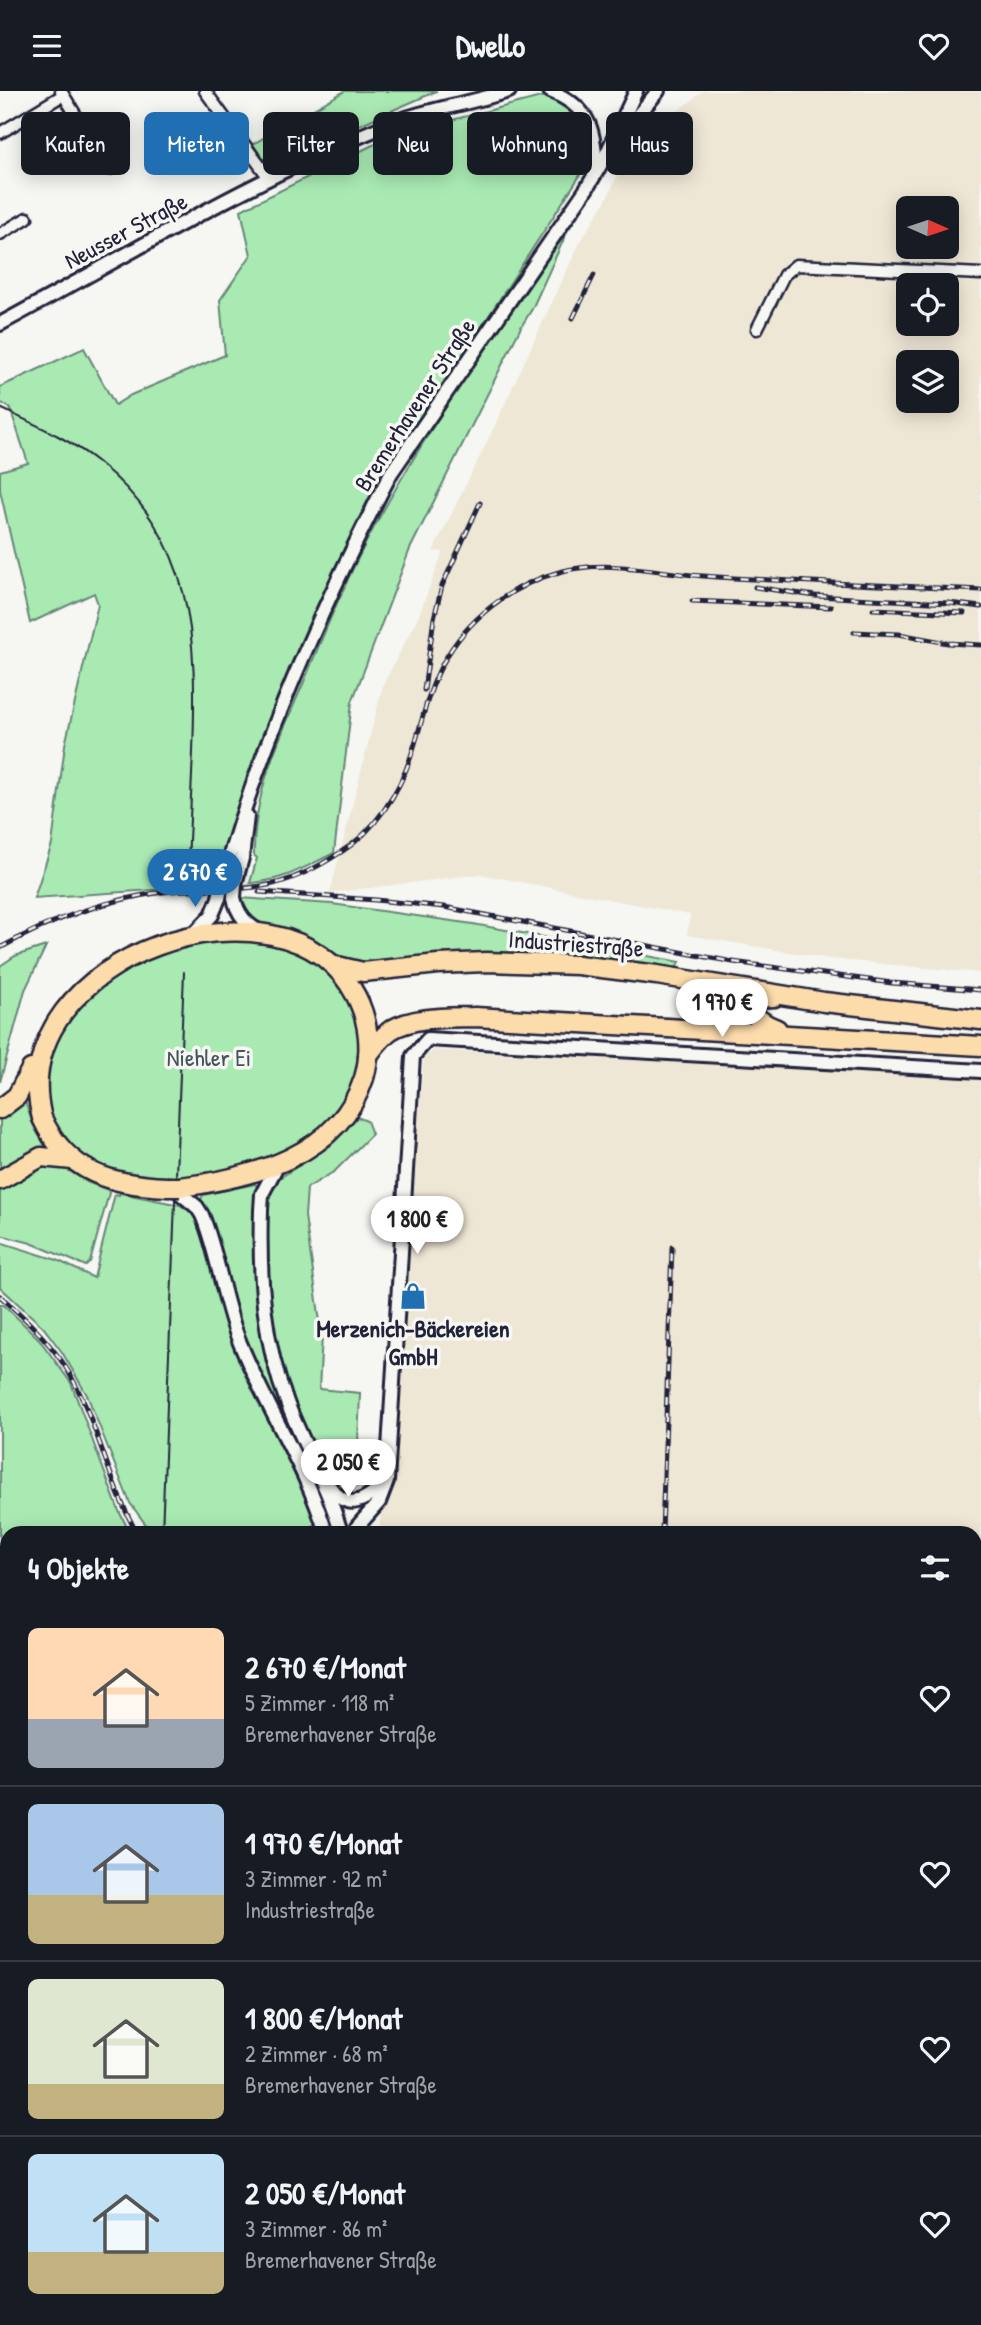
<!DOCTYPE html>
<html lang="de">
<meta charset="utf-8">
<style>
:root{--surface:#171b24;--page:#20242c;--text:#f1f3f6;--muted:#9ea1a6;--line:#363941;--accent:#1f6fb2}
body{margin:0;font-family:"Patrick Hand",sans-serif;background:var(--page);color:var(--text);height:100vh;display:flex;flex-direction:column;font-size:26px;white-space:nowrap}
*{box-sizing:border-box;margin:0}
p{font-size:23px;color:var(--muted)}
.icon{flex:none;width:38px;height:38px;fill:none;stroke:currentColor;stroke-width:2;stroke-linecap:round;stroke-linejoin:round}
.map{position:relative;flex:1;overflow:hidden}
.side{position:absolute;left:0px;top:1435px;width:982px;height:800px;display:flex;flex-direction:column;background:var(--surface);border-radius:21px 21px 0 0;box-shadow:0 4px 18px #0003}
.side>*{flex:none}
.guide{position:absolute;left:21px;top:21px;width:940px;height:63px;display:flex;gap:14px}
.needle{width:46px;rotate:93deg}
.tools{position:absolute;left:896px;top:105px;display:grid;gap:14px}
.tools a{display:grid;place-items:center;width:63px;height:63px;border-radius:10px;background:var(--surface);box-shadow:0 4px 18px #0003;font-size:35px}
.price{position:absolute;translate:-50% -60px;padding:0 16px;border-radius:24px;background:#fff;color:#222;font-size:23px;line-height:46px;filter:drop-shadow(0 2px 4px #0008)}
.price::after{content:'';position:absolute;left:50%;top:42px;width:21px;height:16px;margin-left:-10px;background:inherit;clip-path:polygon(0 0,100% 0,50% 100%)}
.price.active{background:var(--accent);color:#fff}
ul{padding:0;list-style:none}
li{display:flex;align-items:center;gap:21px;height:175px;padding:0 28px}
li+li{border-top:2px solid var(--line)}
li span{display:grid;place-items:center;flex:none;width:196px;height:140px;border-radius:10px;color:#555}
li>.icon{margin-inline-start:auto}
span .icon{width:84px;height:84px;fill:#fffc;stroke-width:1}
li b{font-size:30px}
h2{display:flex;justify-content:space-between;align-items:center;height:84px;padding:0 28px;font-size:30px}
.chip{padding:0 24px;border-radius:10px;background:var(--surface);box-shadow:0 4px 18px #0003;font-size:24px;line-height:63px}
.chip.active{background:var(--accent);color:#fff}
header{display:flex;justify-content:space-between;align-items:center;height:91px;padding:0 28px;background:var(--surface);font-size:32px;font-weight:800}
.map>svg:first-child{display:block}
</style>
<header><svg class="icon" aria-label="menu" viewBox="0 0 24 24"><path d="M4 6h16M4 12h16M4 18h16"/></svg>Dwello<svg class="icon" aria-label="heart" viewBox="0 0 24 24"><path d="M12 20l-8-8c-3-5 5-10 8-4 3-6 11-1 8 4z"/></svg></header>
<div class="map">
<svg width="981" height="2234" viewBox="0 0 981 2234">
<rect width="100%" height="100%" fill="#f6f6f2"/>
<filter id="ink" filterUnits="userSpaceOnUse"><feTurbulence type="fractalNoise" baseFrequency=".0143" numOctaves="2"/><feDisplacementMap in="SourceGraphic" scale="14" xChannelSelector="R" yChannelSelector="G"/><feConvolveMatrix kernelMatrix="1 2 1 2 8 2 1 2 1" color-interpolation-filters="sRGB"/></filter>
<g filter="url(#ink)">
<g fill="#efe7d6" fill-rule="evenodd">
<path d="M703,0H981V882L830,868L687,844L690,824L480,783L330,802L383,594L419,524L443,461L433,460L489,347L580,151L605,111L630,58ZM908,117H947V156H908ZM908,194H947V233H908ZM908,271H947V310H908Z"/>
<polygon points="435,959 981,987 981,1686 975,1686 975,1442 379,1442 424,965"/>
<polygon points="975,1736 981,1737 981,2139 975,2138"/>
</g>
<g fill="#a9eab3" stroke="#668677" stroke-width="2">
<polygon points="345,0 437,0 267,74 253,53"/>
<polygon points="545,5 569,16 587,42 586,70 579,86 408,349 371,410 349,450 250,680 212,795 34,807 52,753 65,654 98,513 94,502 30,532 0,399 0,380 28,372 10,317 0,311 0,296 84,257 115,314 131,304 225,264 220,209 251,164 241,119 393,44"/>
<path d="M567,141L532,218L521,236L410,458L352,611L334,762C305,776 284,790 250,792L257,767L254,764C253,703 279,648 303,593C326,537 349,481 378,429C433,329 500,233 567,141Z"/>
<polygon points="240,807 332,813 473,833 680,871 676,877 578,863 488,864 361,874 344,868 302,843 258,831 244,820"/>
<polygon points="219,847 272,850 320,870 348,901 363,946 354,1000 326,1039 265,1073 182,1088 143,1087 100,1080 75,1064 49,1030 40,953 50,929 74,899 111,876"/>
<polygon points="46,855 25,899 0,991 0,875 15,865"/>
<polygon points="21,1011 25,1011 33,1033 45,1055 44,1059 0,1084 0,1025"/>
<polygon points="357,1026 367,1030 372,1043 335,1080 307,1097 305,1125 322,1245 319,1298 360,1302 357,1378 350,1408 331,1394 297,1324 278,1269 268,1202 267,1119 270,1099 278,1088 330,1055"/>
<polygon points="37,1074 63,1076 87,1091 108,1099 109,1102 90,1171 86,1175 31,1152 0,1144 0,1098"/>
<path d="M255,1093L258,1096L255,1108C255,1165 256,1221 270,1277L331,1423L329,1424L314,1388L268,1305L236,1228L208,1123L201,1108L203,1104Z"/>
<polygon points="120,1102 180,1114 192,1122 197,1130 199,1130 228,1234 240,1267 294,1375 317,1432 311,1436 309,1441 152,1442 130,1412 87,1304 62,1261 43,1236 0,1196 0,1151 57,1169 94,1187 115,1103 119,1104"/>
<polygon points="0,1214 4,1214 39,1248 71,1292 119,1420 130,1442 7,1442 7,1486 0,1484"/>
<polygon points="7,1546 7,1615 0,1613 0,1562"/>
</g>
<g fill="#97caf4" stroke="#6887aa" stroke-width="2">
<rect x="975" y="2039" width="6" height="34"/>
<polygon points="975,2185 981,2186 981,2234 169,2234 195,2228 975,2228"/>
</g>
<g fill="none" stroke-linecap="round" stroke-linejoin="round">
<defs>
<g id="street">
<polyline points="61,0 109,78"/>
<polyline points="205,0 269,87"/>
<polyline points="0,42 63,4"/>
<polyline points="0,143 27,127"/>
<polyline points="757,238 784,184 796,174 981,183"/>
<polyline points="975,1632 981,1626"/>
<polyline points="0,1677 7,1663"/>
<polyline points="0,1729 7,1731"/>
<polyline points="0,1846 7,1847"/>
<polyline points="0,1976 7,1976"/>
<polyline points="3,2202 2,2171 7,2122"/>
</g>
<g id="secondary">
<path d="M550,0C592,17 594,40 596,81"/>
<polyline points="620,46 658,0"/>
<path d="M0,233C126,165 249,90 382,36C422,19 468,13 509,0"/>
<path d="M222,792C261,650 323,513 391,382L587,97L605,66L636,0"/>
<polyline points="235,793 242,767 247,725"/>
<path d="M234,806C237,824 247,834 262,842"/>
<polyline points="192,845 212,824 219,807"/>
<path d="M278,1073L262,1103L261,1119C259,1186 263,1251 288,1314C305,1357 329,1397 341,1442"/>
<path d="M180,1102L197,1116L202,1124C219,1165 223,1211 240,1252C266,1317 306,1375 326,1442"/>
<path d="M330,1396C348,1421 365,1410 384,1393"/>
<polyline points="356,1442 357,1436 379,1411 387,1390 413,965 428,948 981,980"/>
<polyline points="975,1686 981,1686"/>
<polyline points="975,2150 981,2150"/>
<polyline points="46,2234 69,2228"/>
</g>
<g id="highway">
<polyline points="333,874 363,881 438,873 486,871 578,874 657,884 824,911 981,929"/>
<path d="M774,906C737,906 752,930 777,938"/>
<path d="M368,964C375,955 382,945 391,939C415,925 449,927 475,926L981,955"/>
<polyline points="0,1018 17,1005 31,978"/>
<polyline points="0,1089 41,1066 73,1069"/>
<path d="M167,1096C112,1094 67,1082 42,1027C0,866 287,769 356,905C369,930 372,960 364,987C339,1065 252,1087 180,1096"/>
</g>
</defs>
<use href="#street" stroke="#22223b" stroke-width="15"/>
<use href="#secondary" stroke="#22223b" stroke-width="18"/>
<use href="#highway" stroke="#22223b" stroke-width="23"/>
<use href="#street" stroke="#f6f6f2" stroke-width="10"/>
<use href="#secondary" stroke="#f6f6f2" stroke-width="12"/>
<use href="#highway" stroke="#fddcac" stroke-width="18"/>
<g stroke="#22223b" stroke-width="2">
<path d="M0,317C34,333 68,347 98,371C195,449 197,546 193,661C191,705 189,749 187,794"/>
<polyline points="162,1442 184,881"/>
<polyline points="975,1713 981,1714"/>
</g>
<defs>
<g id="rail">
<polyline points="573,227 594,184"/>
<polyline points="755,496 815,505 949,512 981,516"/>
<polyline points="692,510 831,516"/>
<polyline points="873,518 964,522"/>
<polyline points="854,541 899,543 948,552 981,554"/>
<polyline points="424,599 434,527 442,495 480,412"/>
<polyline points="259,801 376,809 444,816 733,871 892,892 981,899"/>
<path d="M0,857C52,828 104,809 163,801C199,796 237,801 273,793C298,787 320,775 341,761C374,741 399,702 411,665C422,633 427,601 443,572C467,528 511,494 559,481C607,468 654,481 703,485C795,491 888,494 981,499"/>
<path d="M0,1205C24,1226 45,1246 63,1272C97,1324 106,1388 137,1442"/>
<polyline points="662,1442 672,1156"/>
<polyline points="975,1671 981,1672"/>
<polyline points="975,1704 981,1705"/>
<polyline points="975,1741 981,1741"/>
</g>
</defs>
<use href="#rail" stroke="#22223b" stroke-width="5"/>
<use href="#rail" stroke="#f6f6f2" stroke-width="2.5" stroke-dasharray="8" stroke-linecap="butt"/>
<defs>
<g id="secondary-bridge">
<polyline points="234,806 235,793"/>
<polyline points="219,807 222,792"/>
</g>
<polyline id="highway-bridge" points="167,1096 180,1096"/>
</defs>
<use href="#secondary-bridge" stroke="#22223b" stroke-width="18" stroke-linecap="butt"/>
<use href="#highway-bridge" stroke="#22223b" stroke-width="23" stroke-linecap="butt"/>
<use href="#secondary-bridge" stroke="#f6f6f2" stroke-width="12"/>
<use href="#highway-bridge" stroke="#fddcac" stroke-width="18"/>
</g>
</g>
<defs>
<symbol id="shop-bare" viewBox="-9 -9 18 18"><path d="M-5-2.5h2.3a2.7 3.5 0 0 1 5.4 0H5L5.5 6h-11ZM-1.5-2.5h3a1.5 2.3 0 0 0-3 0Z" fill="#1f6fb2" stroke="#f6f6f2" stroke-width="2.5" paint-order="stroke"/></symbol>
</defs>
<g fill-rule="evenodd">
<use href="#shop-bare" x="394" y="1186" width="38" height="38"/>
</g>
<g text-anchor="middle" stroke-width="7" stroke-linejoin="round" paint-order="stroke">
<g font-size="24" fill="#22223b" stroke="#f6f6f2">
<text transform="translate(126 140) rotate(-28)" y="8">Neusser Straße</text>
<text transform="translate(415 314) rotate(-57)" y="8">Bremerhavener Straße</text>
<text transform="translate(576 853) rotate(4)" y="8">Industriestraße</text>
</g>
<g font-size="24" fill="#445459" stroke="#f6f6f2">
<text x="209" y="975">Niehler Ei</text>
</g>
<g font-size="24" font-weight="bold" fill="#22223b" stroke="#f6f6f2">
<text x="413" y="1246">Merzenich-Bäckereien<tspan x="413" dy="28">GmbH</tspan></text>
</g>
</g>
</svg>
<div class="tools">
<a><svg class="needle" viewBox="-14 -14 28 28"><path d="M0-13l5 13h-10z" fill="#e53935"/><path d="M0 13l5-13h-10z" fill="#9ea1a6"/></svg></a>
<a><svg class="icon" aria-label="locate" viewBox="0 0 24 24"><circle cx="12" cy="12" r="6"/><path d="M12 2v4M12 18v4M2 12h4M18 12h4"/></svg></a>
<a><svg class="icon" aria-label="layers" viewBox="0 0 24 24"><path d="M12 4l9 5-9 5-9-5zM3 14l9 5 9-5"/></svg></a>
</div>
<b class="price active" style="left:195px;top:818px">2 670 €</b>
<b class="price" style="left:722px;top:948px">1 970 €</b>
<b class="price" style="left:417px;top:1165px">1 800 €</b>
<b class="price" style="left:348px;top:1408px">2 050 €</b>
<div class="guide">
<a class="chip">Kaufen</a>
<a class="chip active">Mieten</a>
<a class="chip">Filter</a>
<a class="chip">Neu</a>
<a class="chip">Wohnung</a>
<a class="chip">Haus</a>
</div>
<section class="side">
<h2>4 Objekte<svg class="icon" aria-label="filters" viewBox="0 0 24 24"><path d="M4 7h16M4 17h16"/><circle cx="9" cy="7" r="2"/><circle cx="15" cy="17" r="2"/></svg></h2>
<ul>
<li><span style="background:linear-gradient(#ffd9b3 65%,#9aa5b1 0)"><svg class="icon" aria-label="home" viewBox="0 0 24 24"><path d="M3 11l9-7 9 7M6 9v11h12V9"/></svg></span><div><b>2 670 €/Monat</b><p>5 Zimmer · 118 m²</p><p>Bremerhavener Straße</p></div><svg class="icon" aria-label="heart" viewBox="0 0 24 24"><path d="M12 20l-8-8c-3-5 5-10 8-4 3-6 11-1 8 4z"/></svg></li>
<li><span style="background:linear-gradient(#a9c7e8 65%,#c2b280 0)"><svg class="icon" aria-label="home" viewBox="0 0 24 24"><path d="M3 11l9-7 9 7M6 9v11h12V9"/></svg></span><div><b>1 970 €/Monat</b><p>3 Zimmer · 92 m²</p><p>Industriestraße</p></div><svg class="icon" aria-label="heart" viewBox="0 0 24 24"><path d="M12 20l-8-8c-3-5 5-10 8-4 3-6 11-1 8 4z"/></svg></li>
<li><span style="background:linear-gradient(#dfe7d0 75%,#c2b280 0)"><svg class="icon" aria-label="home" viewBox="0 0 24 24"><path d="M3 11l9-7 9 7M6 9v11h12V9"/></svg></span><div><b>1 800 €/Monat</b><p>2 Zimmer · 68 m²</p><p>Bremerhavener Straße</p></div><svg class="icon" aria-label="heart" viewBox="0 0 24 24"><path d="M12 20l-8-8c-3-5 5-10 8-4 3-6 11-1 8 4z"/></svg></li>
<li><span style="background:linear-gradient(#bfe0f5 70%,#c2b280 0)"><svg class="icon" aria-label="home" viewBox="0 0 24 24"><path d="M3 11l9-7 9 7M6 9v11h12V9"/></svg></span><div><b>2 050 €/Monat</b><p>3 Zimmer · 86 m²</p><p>Bremerhavener Straße</p></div><svg class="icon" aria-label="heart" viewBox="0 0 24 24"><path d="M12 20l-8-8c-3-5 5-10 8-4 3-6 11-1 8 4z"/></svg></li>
</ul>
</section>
</div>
